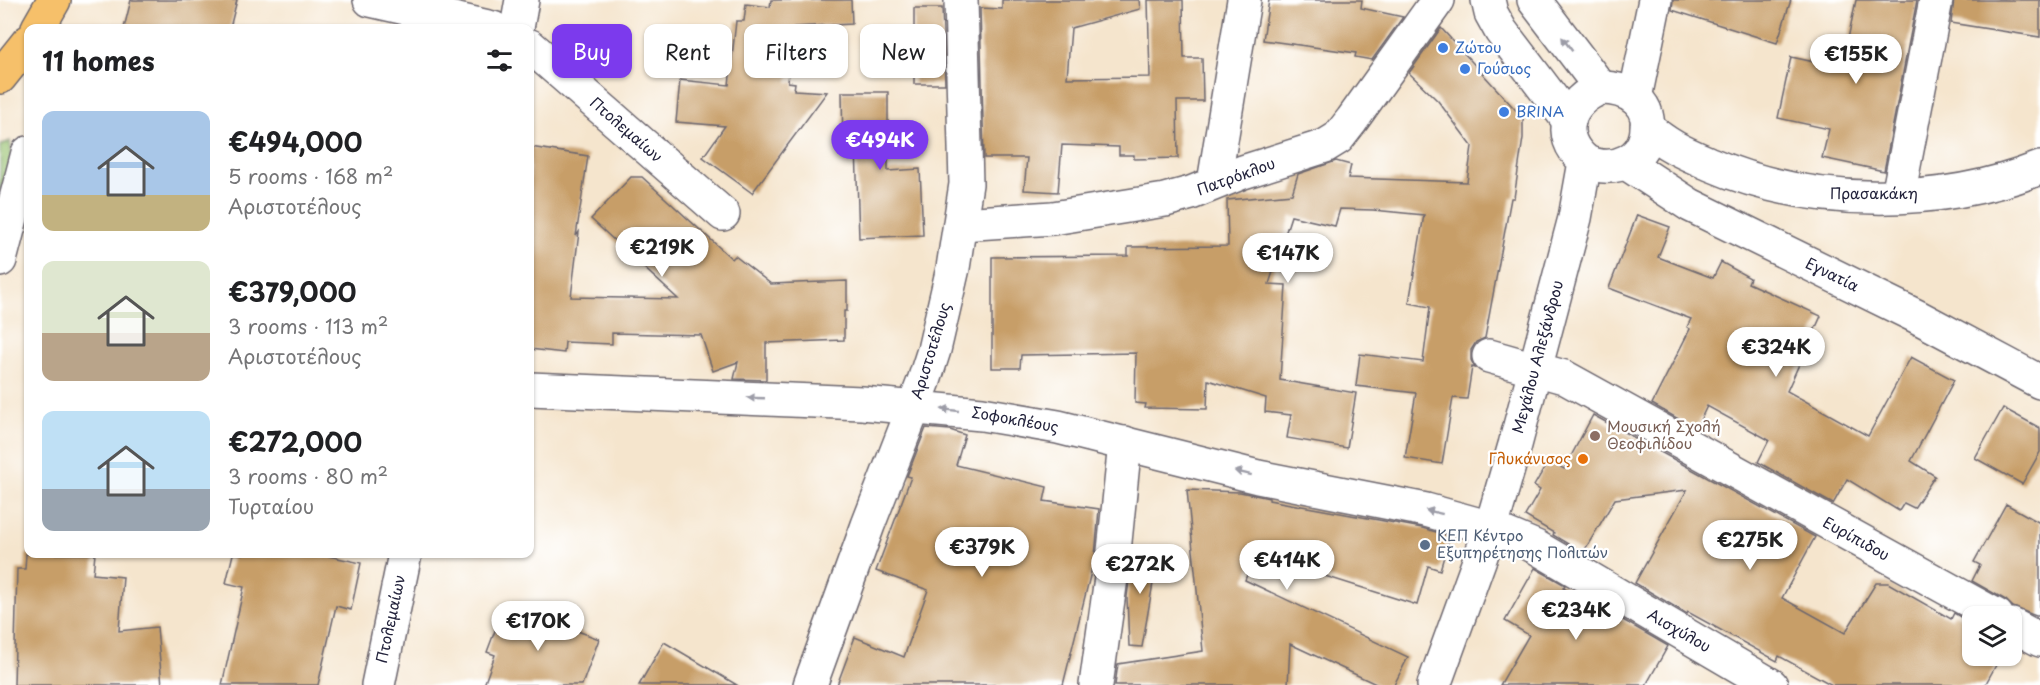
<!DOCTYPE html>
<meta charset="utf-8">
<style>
:root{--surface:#fff;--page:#f6f6f6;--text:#202124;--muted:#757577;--accent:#7c3aed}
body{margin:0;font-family:"Playpen Sans",sans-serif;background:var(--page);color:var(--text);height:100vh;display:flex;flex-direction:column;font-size:22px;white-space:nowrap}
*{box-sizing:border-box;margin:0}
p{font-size:20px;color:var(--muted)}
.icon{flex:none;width:33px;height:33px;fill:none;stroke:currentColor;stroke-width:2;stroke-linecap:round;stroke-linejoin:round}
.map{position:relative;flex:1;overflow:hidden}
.details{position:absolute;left:24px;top:24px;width:510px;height:534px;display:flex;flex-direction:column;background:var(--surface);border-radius:12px;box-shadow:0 2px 4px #0004}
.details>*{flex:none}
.hud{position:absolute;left:552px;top:24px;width:570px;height:54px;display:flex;gap:12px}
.controls{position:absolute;left:1962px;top:606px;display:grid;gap:12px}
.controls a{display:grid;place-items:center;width:60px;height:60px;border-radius:12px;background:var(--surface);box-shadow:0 2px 4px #0004;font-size:30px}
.price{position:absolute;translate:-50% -51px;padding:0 14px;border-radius:21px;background:#fff;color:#222;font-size:20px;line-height:39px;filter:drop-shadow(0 2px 3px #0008)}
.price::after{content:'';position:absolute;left:50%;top:36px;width:18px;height:14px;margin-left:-9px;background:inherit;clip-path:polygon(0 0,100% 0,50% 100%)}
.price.active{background:var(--accent);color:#fff}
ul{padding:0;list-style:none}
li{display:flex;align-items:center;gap:18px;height:150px;padding:0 18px}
li span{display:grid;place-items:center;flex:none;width:168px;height:120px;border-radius:12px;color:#555}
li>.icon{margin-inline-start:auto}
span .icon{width:72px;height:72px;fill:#fffc;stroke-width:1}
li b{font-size:26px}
h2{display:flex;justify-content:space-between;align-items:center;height:72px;padding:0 18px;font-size:26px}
.tag{padding:0 21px;border-radius:12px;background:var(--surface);box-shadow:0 2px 4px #0004;font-size:21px;line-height:54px}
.tag.active{background:var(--accent);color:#fff}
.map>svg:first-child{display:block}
</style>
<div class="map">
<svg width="2040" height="685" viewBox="0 0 2040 685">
<rect width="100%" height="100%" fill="#fff"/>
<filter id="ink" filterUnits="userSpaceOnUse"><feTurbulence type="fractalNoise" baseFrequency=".0167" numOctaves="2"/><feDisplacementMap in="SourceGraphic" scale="12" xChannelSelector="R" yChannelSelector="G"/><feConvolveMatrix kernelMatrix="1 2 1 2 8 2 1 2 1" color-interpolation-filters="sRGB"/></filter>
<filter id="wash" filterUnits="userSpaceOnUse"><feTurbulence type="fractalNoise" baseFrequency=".008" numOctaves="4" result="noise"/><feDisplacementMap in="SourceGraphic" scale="24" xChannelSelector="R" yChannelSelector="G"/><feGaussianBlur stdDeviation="1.35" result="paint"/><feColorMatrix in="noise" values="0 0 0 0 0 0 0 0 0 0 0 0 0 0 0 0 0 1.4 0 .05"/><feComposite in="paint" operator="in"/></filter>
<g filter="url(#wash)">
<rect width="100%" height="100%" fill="#f5e5cd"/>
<polygon fill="#98c16e" stroke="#5d7254" stroke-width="1.5" points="10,141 12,155 0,194 0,146"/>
<g id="blocks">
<g fill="#c79e68">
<polygon points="131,0 237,0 230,28 124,28"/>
<polygon points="771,0 851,0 852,24 794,27 788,82 795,83 794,90 827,92 752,193 703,157 725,126 676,122 680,80 729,85 736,21 744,21 746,4 770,7"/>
<polygon points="1002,0 1139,0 1140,9 1071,28 1067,78 1150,77 1148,0 1183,0 1184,58 1202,58 1203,101 1177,101 1178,158 1134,159 1134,155 1119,155 1119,147 1062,145 1058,192 1024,190 1027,158 984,158 980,8 1002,9"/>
<polygon points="1269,0 1362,0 1361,8 1403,17 1372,60 1355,57 1356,53 1263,40"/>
<polygon points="1673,0 1791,0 1777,43 1672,10"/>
<polygon points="1856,0 1917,0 1884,171 1822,158 1829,129 1778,118 1791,57 1842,68"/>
<polygon points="1954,0 2040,0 2040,37 1951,23"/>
<polygon points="914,8 942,8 945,84 914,84"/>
<polygon points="1441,28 1523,118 1523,138 1514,198 1511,198 1485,338 1476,342 1471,350 1471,360 1475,368 1472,367 1467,399 1453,398 1442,464 1405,458 1416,393 1356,386 1360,354 1423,362 1430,307 1409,303 1424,215 1373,210 1340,209 1335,226 1291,216 1269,284 1286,285 1280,380 1356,393 1347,448 1287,438 1291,415 1265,412 1266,398 1208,380 1207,409 1145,408 1146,404 1135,403 1136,353 1021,355 1020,368 992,368 992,257 1128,256 1128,247 1228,246 1227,200 1292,194 1298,174 1336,161 1351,165 1348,178 1467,182 1472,146 1438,101 1409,73"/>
<polygon points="842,92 888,92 888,171 920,169 923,235 859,238 856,147 843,147"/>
<polygon points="530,147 588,156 576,236 579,232 571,297 678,299 591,219 631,177 642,177 732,259 735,256 771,284 847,281 847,311 844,311 844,340 766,343 766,380 734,379 738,362 713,371 701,335 612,333 612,344 565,342 564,353 530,349"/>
<polygon points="1637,215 1670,227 1658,257 1713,278 1721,262 1750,278 1748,283 1821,316 1787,391 1868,436 1911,357 1954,380 1911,461 1935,476 1914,508 1904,503 1899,511 1847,479 1833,504 1758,462 1769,440 1707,406 1696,429 1652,404 1690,329 1687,327 1691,319 1609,288"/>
<polygon points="2003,408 2040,428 2040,452 2022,484 1975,458"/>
<polygon points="1593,415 1815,537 1782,598 1845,633 1876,583 1888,583 1951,619 1954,613 1972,624 1972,656 2001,656 1985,685 1832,685 1779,656 1777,661 1688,612 1687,614 1635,583 1687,490 1615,499 1583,553 1553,535 1554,533 1525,516 1540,490 1534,486 1549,460 1564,469"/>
<polygon points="926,428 950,430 965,435 956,465 1047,487 1044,501 1099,509 1095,556 1063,685 837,685 855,637 904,657 928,590 876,571 911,477 907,476"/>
<polygon points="1187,490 1240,492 1269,498 1269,500 1422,528 1450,536 1440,570 1428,566 1417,605 1255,554 1245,580 1408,657 1394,685 1378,685 1290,644 1288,685 1115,685 1118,664 1203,651"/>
<polygon points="2006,504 2040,523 2040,616 2036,616 2013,607 2006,600 1972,581 1980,565 1974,562"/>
<polygon points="1133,550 1158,554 1142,647 1129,646 1127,597"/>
<polygon points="26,554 95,554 93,574 123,577 119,631 157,627 162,685 14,685 17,569 25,569"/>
<polygon points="233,554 319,554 361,563 351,610 336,606 318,685 222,685 244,587 226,583"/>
<polygon points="1535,568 1565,585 1563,588 1615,617 1616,616 1668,646 1646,685 1500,685 1529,635 1505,621"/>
<polygon points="505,604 599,639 582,685 484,685 495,655 487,652"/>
<polygon points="664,642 737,685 639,685"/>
</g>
</g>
</g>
<g filter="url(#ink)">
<use href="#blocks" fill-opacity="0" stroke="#6c666e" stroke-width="1.5"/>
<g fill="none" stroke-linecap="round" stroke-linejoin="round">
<defs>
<g id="minor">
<polyline points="370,0 493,28"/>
<polyline points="1488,0 1491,13 1501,31 1569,121"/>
<polyline points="1534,0 1601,88"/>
<polyline points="517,28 522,0"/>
<polyline points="530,46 723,214"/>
<path d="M1601,88C1629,88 1654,104 1646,136C1641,159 1618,170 1596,165C1592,164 1587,163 1584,160C1555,135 1568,100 1601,88Z"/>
<polyline points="1635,98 1655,0"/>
<path d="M1647,127C1665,145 1687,154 1710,164C1810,207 1938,208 2040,168"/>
<polyline points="1626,163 1690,205 1916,316 2040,382"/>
<polyline points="1214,183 1244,0"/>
<polyline points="1898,196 1936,0"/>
<polyline points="961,224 1053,218 1165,200 1191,193 1243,172 1325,146 1338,138 1352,120 1438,0"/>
<polyline points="0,260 28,153"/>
<polyline points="1489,356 1564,377 1997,616"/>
<polyline points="530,389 862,403 982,414 1058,427 1258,477 1426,510 1491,528 1536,547 1771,685"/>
<polyline points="2012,625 2040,640"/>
<polyline points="378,685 405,554"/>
<polyline points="810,685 868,525 924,381 934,350 953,268 966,184 961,0"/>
<polyline points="1096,685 1112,571 1125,443"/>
<polyline points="1434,685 1491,528 1515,445 1575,218 1585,162"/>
</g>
<g id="major">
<polyline points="38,28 54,0"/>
<polyline points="0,77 28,42"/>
</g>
</defs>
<use href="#minor" stroke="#6c666e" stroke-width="36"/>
<use href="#major" stroke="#6c666e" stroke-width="36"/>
<use href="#minor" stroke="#fff" stroke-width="33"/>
<use href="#major" stroke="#f6c06b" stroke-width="33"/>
</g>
<defs><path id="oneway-solid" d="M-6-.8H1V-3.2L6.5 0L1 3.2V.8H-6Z" transform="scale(1.5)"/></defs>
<g fill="#9c9ca7">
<use href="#oneway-solid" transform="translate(1567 44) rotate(-127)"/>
<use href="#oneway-solid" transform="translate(756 398) rotate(-178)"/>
<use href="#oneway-solid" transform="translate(950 410) rotate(-174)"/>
<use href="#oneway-solid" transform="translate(1243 473) rotate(-166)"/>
<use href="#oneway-solid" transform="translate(1434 512) rotate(-166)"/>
</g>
</g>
<g fill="#3f7fe0" stroke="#fff" stroke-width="2">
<circle cx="1443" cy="48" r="6"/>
<circle cx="1465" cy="69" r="6"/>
<circle cx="1504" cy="112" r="6"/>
</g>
<circle fill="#8d6e63" stroke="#fff" stroke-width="2" cx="1595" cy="436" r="6"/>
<circle fill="#e8710a" stroke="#fff" stroke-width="2" cx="1583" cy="459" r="6"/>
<circle fill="#5c6f8a" stroke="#fff" stroke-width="2" cx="1425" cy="545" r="6"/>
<g text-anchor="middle" stroke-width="4.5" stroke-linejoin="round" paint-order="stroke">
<g font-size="15" fill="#366cbe" stroke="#fff" text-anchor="start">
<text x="1455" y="53">Ζώτου</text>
<text x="1477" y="74">Γούσιος</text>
<text x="1516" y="117">BRINA</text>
</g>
<g font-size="15" fill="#22223b" stroke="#fff">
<text transform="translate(626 130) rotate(41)" y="5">Πτολεμαίων</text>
<text transform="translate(1236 177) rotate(-20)" y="5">Πατρόκλου</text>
<text x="1874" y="199">Πρασακάκη</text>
<text transform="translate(1832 275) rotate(26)" y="5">Εγνατία</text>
<text transform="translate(931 351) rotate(-73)" y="5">Αριστοτέλους</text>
<text transform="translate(1538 357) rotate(-75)" y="5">Μεγάλου Αλεξάνδρου</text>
<text transform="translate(1015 420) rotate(10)" y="5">Σοφοκλέους</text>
<text transform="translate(1856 539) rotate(29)" y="5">Ευρίπιδου</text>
<text transform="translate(391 619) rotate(-78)" y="5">Πτολεμαίων</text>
<text transform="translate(1679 631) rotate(30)" y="5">Αισχύλου</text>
</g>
<g font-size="15" fill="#785e54" stroke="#fff" text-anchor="start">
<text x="1607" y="432">Μουσική Σχολή<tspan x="1607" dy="17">Θεοφιλίδου</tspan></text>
</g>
<g font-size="15" fill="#c56008" stroke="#fff" text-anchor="end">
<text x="1571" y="464">Γλυκάνισος</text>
</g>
<g font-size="15" fill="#4e5e75" stroke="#fff" text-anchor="start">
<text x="1437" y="541">ΚΕΠ Κέντρο<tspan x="1437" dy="17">Εξυπηρέτησης Πολιτών</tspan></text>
</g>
</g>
</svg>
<div class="controls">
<a><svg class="icon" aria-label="layers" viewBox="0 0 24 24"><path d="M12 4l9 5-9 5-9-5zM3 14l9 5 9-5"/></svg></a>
</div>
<b class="price" style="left:1856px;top:85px">€155K</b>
<b class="price active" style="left:880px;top:171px">€494K</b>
<b class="price" style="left:662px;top:278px">€219K</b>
<b class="price" style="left:1288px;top:284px">€147K</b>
<b class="price" style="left:1776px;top:378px">€324K</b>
<b class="price" style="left:1750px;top:571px">€275K</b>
<b class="price" style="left:982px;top:578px">€379K</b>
<b class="price" style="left:1287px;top:591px">€414K</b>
<b class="price" style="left:1140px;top:595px">€272K</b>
<b class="price" style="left:1576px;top:641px">€234K</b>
<b class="price" style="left:538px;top:652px">€170K</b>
<div class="hud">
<a class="tag active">Buy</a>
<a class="tag">Rent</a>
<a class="tag">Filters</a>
<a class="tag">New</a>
</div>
<section class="details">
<h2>11 homes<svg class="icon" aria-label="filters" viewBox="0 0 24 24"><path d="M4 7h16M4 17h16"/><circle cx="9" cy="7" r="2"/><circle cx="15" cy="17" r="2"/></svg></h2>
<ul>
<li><span style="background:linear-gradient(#a9c7e8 70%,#c2b280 0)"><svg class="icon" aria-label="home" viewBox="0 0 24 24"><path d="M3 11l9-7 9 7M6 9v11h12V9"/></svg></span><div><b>€494,000</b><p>5 rooms · 168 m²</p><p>Αριστοτέλους</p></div></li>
<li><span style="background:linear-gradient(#dfe7d0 60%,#b9a48a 0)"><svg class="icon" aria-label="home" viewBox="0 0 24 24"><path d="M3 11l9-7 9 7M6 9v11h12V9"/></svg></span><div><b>€379,000</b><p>3 rooms · 113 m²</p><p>Αριστοτέλους</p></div></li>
<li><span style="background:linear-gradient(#bfe0f5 65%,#9aa5b1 0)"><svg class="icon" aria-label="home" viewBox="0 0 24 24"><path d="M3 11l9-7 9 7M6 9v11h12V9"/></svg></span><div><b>€272,000</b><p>3 rooms · 80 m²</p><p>Τυρταίου</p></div></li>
</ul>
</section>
</div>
